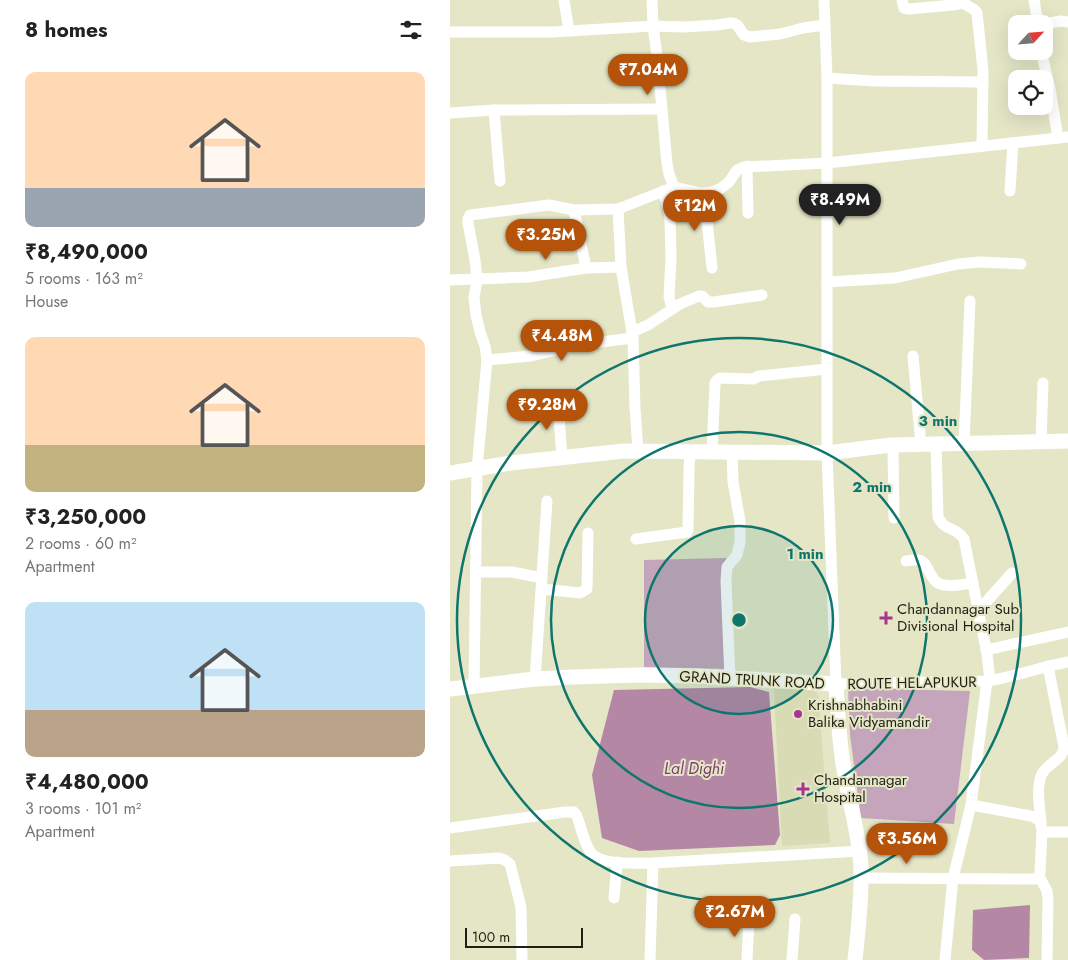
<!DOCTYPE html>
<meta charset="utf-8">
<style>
:root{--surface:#fff;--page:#f2f2f2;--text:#222;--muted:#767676;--accent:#b45309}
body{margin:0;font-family:Jost,sans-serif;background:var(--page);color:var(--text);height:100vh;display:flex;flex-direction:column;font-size:19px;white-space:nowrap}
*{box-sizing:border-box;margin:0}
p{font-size:16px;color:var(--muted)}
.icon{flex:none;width:28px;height:28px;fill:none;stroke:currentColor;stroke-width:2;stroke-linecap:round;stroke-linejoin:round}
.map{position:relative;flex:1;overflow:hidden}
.drawer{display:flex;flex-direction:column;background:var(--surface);width:450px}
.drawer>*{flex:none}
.needle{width:32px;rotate:64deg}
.fabs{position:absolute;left:558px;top:15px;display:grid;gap:10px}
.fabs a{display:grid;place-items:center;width:45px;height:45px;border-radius:10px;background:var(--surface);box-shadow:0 5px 20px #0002;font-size:25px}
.scale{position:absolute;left:15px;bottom:12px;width:118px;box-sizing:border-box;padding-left:5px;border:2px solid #1f2014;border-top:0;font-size:14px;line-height:18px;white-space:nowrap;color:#1f2014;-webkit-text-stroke:4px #e4e6c6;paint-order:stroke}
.price{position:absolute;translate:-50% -42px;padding:0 11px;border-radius:18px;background:var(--accent);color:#fff;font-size:16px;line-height:32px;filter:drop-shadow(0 1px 2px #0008)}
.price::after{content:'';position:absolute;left:50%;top:30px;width:15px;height:11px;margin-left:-8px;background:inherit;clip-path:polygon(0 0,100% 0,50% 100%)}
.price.active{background:#222;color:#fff}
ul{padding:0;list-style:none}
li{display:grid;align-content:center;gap:10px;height:265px;padding:0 25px}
li span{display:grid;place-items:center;height:155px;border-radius:10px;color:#555}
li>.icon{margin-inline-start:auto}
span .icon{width:90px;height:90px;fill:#fffc;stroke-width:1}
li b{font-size:21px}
h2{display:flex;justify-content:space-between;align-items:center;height:60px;padding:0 25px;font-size:21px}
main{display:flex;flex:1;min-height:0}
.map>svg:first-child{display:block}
</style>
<main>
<section class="drawer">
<h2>8 homes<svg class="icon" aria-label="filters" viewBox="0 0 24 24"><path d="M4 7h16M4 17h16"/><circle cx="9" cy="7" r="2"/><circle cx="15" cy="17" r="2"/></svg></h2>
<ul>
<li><span style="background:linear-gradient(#ffd9b3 75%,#9aa5b1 0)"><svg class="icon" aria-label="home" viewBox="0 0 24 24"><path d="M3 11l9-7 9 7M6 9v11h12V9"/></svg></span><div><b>₹8,490,000</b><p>5 rooms · 163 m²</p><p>House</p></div></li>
<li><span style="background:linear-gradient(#ffd9b3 70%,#c2b280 0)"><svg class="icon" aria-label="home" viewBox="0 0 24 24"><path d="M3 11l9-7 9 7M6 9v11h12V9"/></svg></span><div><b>₹3,250,000</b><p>2 rooms · 60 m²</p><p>Apartment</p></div></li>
<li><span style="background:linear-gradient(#bfe0f5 70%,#b9a48a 0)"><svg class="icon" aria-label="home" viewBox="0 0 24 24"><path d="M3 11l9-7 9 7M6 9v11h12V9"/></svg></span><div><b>₹4,480,000</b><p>3 rooms · 101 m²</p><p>Apartment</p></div></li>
</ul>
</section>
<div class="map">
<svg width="618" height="960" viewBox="0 0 618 960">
<rect width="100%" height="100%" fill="#e4e6c6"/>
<polygon fill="#d9dbb4" points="324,689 361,689 368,694 380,843 332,846"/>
<g fill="#c5a5bb">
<polygon points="276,558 280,669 194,667 194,560"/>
<polygon points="398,688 520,691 504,824 411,818 400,735"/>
</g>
<g fill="#b487a5">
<polygon points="300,687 319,692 330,835 325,845 189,851 152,838 142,775 164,690"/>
<polygon points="580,905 579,958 534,960 522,950 523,910"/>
</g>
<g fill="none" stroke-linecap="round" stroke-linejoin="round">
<g stroke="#fff" stroke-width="11">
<polyline points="114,0 119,31"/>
<polyline points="202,0 203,26 207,56 217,163 219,174 224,187"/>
<path d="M374,0L377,78V453L386,684L417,683L537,681C565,677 590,667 618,662"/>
<polyline points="452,0 454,8 459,9 503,5 513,3"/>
<path d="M512,0C515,7 524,7 527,13L533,70L532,146"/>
<polyline points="584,0 588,24"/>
<polyline points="593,24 611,21 618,22"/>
<polyline points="0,32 102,32 203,26 234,27 267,25 280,23 283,23 287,25 294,35 300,37 330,34 353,28 375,25"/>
<polyline points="591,51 600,89 608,138"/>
<polyline points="377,78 423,81 533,82"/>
<polyline points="44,110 50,181"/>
<polyline points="0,113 44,110 211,109"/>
<polyline points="297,166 298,213"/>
<polyline points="213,191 218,207 220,219 221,258 219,297 222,308"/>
<polyline points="560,191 563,143"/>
<polyline points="254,193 262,268"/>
<polyline points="168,209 171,267 183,338 185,408 188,451"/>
<polyline points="136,268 171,267"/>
<polyline points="0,280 78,277 136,268 124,210"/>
<polyline points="377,282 445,278 508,264 530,262 571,264"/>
<polyline points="182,332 198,325 230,304 244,298 249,296 252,296 258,302 264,302 312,295"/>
<polyline points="463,356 471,445"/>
<polyline points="37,360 81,356 127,345 183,338"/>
<polyline points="108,402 112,458"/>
<polyline points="591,442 593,383"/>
<path d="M486,444L488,517C496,533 505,525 514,539L537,654L540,681"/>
<polyline points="514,444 520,301"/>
<polyline points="443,445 444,518"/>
<polyline points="262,452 265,383 267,380 270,378 303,379 309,376 377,369"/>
<polyline points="186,539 237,532 238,530 239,470 240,452"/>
<path d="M456,561C459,561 464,559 468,560C478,561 479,578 488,583C495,588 515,584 523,583"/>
<polyline points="26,572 62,572 92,578"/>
<polyline points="92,589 130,593 137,589 138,533"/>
<polyline points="529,610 562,573"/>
<polyline points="536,650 618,632"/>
<polyline points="85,679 97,501"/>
<polyline points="280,679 276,581 277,567 287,555 290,542 290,521 283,482 282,452"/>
<polyline points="24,686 27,469 37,360 35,346 30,332 26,315 24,298 27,279 25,260 18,223 18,219 20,215 99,205 124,210 168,209 224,187 251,193 262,192 270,189 279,182 287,170 294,167 377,163 618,137"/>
<path d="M521,805L581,816C591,820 591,823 592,832H618"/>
<path d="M591,823C590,808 586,790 591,776C596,763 613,761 614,747L598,666"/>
<path d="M0,828L115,812H124L127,816C131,828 134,843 141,853C152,866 187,863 203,863L410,851"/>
<polyline points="0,861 49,858 55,860 60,864 71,907 72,960"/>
<polyline points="589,876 597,891 598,899 597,960"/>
<polyline points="411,878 585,879 589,876 590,873 592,832"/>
<polyline points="164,898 167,862"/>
<polyline points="200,960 203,863"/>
<polyline points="297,960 299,917"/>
<polyline points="342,960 345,919"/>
<polyline points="495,960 503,878 521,805 537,681"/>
</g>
<g stroke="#fff" stroke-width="15">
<polyline points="0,473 61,463 174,451 377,453 441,445 618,441"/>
<path d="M0,689L85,679L122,677L189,675L247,676L386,684C388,715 389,745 395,775C400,806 410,837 411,869C412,899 408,930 405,960"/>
</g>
</g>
<circle cx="289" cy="620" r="94" fill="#0f766e" fill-opacity=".12"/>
<g fill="none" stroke="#0f766e" stroke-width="2.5">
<circle cx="289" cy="620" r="94"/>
<circle cx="289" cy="620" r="188"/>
<circle cx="289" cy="620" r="282"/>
</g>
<g fill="#a9358f" stroke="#e4e6c6" stroke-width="2">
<path d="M433.5 610.5h5v5h5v5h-5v5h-5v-5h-5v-5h5z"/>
<circle cx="348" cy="714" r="5"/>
<path d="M350.5 781.5h5v5h5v5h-5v5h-5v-5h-5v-5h5z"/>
</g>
<g text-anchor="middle" stroke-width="4" stroke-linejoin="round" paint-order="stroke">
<g font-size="15" fill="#1f2014" stroke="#e4e6c6" text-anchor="start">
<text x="447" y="614">Chandannagar Sub<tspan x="447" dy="17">Divisional Hospital</tspan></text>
<text x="358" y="710">Krishnabhabini<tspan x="358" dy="17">Balika Vidyamandir</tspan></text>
<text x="364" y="785">Chandannagar<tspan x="364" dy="17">Hospital</tspan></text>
</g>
<g font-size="15" fill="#1f2014" stroke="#e4e6c6">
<text transform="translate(302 680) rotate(3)" y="5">GRAND TRUNK ROAD</text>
<text transform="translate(462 683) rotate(-1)" y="5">ROUTE HELAPUKUR</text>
</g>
<g font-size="16" font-style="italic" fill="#793f69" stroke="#e4e6c6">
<text x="244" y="774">Lal Dighi</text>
</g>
</g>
<circle cx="289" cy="620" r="8" fill="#0f766e" stroke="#e4e6c6" stroke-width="2.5"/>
<g font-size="15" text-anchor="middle" font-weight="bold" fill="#0f766e" stroke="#e4e6c6" stroke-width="4" stroke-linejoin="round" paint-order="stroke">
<text x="488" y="426">3 min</text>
<text x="422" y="492">2 min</text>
<text x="355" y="559">1 min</text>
</g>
</svg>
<div class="fabs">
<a><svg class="needle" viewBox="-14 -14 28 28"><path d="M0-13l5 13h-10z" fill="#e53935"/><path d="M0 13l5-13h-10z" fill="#767676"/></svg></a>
<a><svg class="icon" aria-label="locate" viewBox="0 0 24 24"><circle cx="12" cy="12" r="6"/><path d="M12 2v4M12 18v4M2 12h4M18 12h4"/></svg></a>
</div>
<div class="scale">100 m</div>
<b class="price" style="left:198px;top:96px">₹7.04M</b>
<b class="price active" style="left:390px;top:226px">₹8.49M</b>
<b class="price" style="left:245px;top:232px">₹12M</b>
<b class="price" style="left:96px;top:261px">₹3.25M</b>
<b class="price" style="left:112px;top:362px">₹4.48M</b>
<b class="price" style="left:97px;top:431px">₹9.28M</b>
<b class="price" style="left:457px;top:865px">₹3.56M</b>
<b class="price" style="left:285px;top:938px">₹2.67M</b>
</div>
</main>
